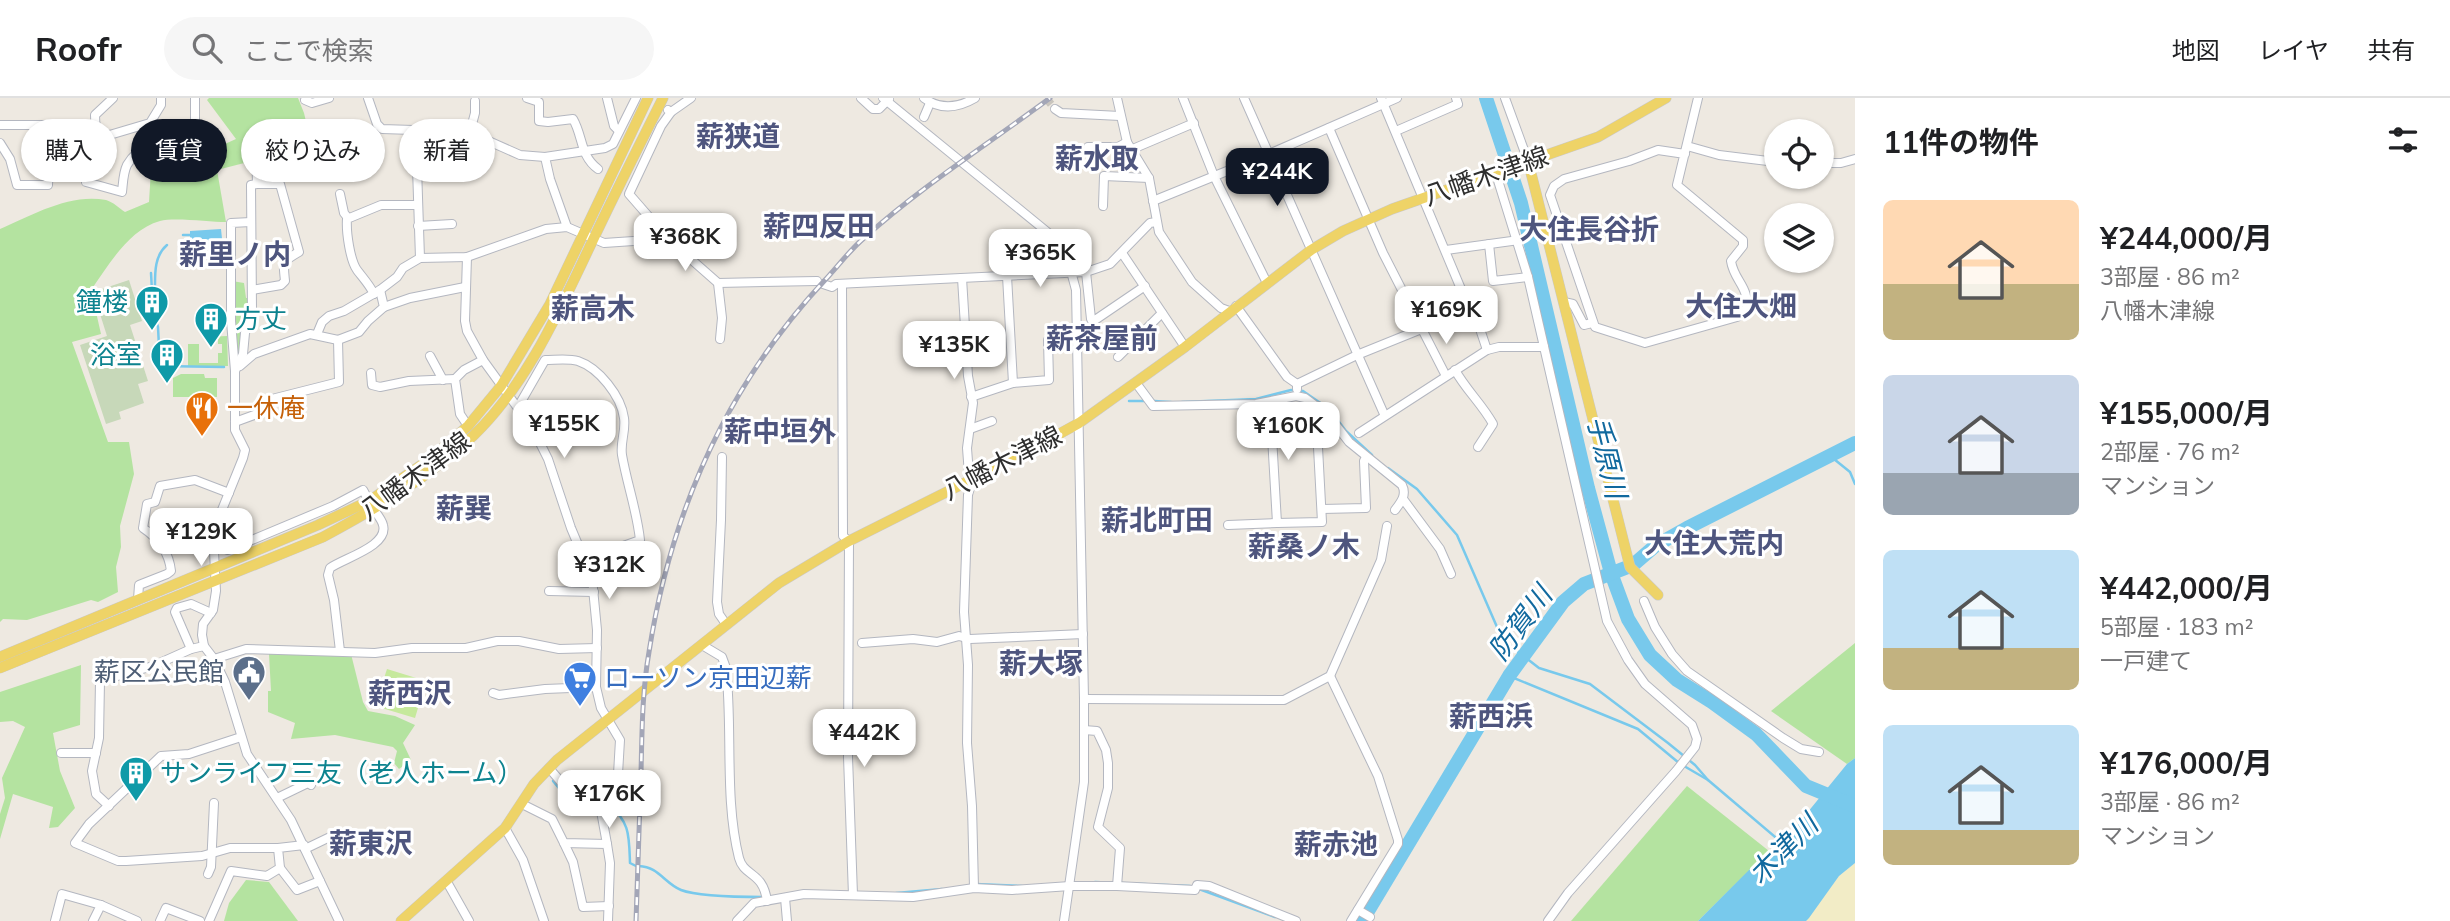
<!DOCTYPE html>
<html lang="ja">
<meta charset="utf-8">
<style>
:root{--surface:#fff;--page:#f6f6f6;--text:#202124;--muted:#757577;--line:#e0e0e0;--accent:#111827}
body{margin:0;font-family:Mulish,"Noto Sans JP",sans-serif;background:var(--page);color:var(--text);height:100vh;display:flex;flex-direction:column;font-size:26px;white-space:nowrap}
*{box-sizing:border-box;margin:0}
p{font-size:23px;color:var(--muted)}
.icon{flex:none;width:38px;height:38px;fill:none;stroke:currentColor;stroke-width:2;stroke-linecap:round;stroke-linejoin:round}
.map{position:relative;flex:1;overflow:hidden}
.panel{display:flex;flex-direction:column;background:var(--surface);width:595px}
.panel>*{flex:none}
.guide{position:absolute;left:21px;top:21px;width:665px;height:63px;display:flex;gap:14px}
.controls{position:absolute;left:1764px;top:21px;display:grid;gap:14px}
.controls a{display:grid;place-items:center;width:70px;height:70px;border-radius:50%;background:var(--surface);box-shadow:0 2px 5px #0004;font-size:35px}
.price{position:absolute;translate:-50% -60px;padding:0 16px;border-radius:14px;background:#fff;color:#222;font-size:23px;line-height:46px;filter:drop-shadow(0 2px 4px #0008)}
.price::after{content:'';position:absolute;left:50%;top:42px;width:21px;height:16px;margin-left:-10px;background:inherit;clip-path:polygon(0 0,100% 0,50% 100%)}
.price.current{background:var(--accent);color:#fff}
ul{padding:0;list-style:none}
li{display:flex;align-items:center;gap:21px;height:175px;padding:0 28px}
li span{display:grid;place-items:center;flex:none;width:196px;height:140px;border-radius:10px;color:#555}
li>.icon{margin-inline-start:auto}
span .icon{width:84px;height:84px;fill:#fffc;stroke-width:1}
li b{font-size:30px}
h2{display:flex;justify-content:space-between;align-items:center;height:84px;padding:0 28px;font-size:30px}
.chip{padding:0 24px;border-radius:32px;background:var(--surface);box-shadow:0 2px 5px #0004;font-size:24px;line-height:63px}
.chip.current{background:var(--accent);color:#fff}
header{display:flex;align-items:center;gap:42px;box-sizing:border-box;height:98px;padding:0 35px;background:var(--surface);border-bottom:2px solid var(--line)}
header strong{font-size:33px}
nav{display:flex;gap:38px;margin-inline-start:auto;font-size:24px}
.search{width:490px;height:63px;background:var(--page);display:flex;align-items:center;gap:18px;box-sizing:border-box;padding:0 24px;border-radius:38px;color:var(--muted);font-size:26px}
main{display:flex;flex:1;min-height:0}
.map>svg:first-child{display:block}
</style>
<header>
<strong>Roofr</strong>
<div class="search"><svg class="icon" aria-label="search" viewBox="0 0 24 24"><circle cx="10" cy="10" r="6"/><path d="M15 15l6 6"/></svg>ここで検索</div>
<nav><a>地図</a><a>レイヤ</a><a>共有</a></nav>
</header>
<main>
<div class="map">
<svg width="1855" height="823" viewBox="0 0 1855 823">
<rect width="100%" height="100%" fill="#eee9e1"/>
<g fill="#b4e3a0">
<path d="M209,0H298L304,15L313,53L252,63L217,72L226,124C210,124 174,119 160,123C128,132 109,167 91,192L101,236L72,244L108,344H129L134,376L120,428L121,449L116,469L118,494L98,504L91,502L27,522L3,521L0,524V131C32,117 70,95 106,102C113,104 119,110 125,114L149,104L151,71L171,61L207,54L236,41L207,2Z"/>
<polygon points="232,183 244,185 246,200 250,200 250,213 242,236 236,266"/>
<polygon points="227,238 228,268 188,268 188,246 199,246 199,265 218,265 218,255 222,255 222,246 218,246 218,241 207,239"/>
<polygon points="181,276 204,276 205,280 217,280 217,299 173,299 173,280"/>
<polygon points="1855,545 1855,660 1847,666 1771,613"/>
<polygon points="269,556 351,556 363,604 368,613 395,618 415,627 403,645 411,662 399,671 394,665 397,653 393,649 335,637 291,641 295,625 268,614 268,593 271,593"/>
<polygon points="81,567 80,627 53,635 60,673 75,710 58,729 49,730 53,709 13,696 0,741 0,716 5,700 2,680 25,629 13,623 0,624 0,594"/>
<polygon points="1687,688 1769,753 1698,823 1571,823"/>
<polygon points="246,782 269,784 298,823 224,823 229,805"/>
</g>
<polygon fill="#f2ecc6" points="1855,765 1855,823 1806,823 1839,778"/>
<polygon fill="#c7d8b9" points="129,182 142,223 130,227 148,283 138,286 144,305 119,314 121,321 106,326 80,247 107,238 93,194"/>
<polygon fill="#c6e99c" points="387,571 426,583 415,620 375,608"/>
<g fill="#78c9ec">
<polygon points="221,131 223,150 190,151 190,133"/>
<polygon points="1855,660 1855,765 1839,778 1809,820 1806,823 1698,823 1750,771 1794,731 1847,666"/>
</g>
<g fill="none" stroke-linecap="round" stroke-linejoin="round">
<g stroke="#78c9ec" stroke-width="2.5">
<polyline points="183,137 190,137"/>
<path d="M167,147C154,158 155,176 155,191L152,193V211L158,229L160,268L224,269"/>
<polyline points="151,175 152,193"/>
<polyline points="1129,303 1147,303"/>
<polyline points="1154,303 1171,304"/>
<polyline points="1182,304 1256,301 1291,292 1303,293 1329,311 1346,333 1372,357"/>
<polyline points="1829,357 1850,374 1855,386"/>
<polyline points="1388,370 1417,391 1457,437 1497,529 1508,546 1539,570 1590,586 1668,645 1695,667 1708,682"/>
<polyline points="1509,578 1638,631 1679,665"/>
<polyline points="1684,668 1708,682 1781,744"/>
<polyline points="553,683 563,695 590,695"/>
<path d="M608,705C630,725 629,736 630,765L636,768"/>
<path d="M639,768C659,769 664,785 681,792C699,799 744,799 764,799"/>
<polyline points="1095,784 1190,788"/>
<polyline points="976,786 1022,788"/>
<polyline points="1199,791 1275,819"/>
<polyline points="896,795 942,791"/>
</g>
<g stroke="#78c9ec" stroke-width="14">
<polyline points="1486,0 1521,105 1588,390 1611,475 1628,521 1650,557 1677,582 1712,604 1756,636 1806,688 1855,708"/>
<polyline points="1362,823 1509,578 1563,504 1584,486 1633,467 1655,448 1687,430 1855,345"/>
</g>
<polyline stroke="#c8c4bd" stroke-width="8" stroke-dasharray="8 4" stroke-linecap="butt" points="1046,0 1055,11"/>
<defs>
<g id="minor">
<polyline points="113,0 95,17 96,41 150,25 161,7 161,0"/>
<polyline points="368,0 377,26 382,31 413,32 416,39 420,160"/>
<path d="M527,0L539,4V23L548,24L573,21C583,38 580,58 598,71"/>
<polyline points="607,0 614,28 619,33"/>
<polyline points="861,0 873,11 879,11 889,1"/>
<polyline points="883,0 1051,137 1069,166 1076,192 1084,601 1084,684 1064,823"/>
<path d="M924,0C940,12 958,10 975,0"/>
<polyline points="1117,0 1127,44 1149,80 1159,134 1192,184 1221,210 1229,213"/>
<polyline points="1183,0 1214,78 1267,185"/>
<polyline points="1244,0 1384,316"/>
<polyline points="1381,0 1461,191 1461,215 1464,220 1478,225 1487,252"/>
<polyline points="1505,0 1528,63"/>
<polyline points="305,2 312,5 329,0"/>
<polyline points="1055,11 1061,15 1120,18"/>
<polyline points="668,12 671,14 691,0"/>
<polyline points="924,19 930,5"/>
<polyline points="0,27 96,27"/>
<polyline points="471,30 475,15 475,3"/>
<polyline points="1329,30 1383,155 1446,278"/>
<polyline points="1396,33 1458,6 1456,0"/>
<polyline points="416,39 462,27 468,27 475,37 520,57 545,59 605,50 613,46 636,0"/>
<path d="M96,41L86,84L122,94C123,86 123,75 127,67C140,44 171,39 195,39V0"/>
<polyline points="0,45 10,61 17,87 48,87 49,68 59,27"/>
<polyline points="1687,48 1719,57 1776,64"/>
<polyline points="1088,49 1118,49 1127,44"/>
<polyline points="1132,54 1135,50 1194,25"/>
<path d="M1685,56L1658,52L1629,63L1564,81L1554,88L1550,97L1595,229L1645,245L1737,219L1745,214C1752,190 1734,184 1731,163L1743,148V142L1677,87L1698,0"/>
<polyline points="545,59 550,81 567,129"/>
<polyline points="1822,65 1841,65 1855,61"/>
<polyline points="1496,76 1528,179 1607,523 1628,562 1645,586 1692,627 1697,641 1695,649 1676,673 1568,795 1548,823"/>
<polyline points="257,86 251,87 252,212 245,235 243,256 235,273 235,332 245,352 243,360 213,434 216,493 213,512 203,526 202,537 204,548 214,561 225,584 247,656 291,722 339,823"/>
<polyline points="340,96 344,115 348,120"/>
<polyline points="1153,103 1269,56 1397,0"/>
<polyline points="1103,108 1104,78 1149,80"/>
<polyline points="418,128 452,126"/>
<polyline points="663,141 663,135 629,96 661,28 671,14"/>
<polyline points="1489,146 1493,183 1528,179"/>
<polyline points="1446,152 1519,142"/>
<polyline points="1122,155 1185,249"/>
<polyline points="467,159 465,223 467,233 483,262 533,331 548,361 571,430 592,480 597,532 596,589 601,610 620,642 617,693 592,690 567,691 549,670"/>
<polyline points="1086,174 1091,221 1095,222 1145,188"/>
<polyline points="1007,178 1013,285"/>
<polyline points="962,180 968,278 973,305 967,350 970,390 968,397 964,514 968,567 967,645 972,708 974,790"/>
<polyline points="718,185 722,220 720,241"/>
<polyline points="823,186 832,189 836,186 1086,174 1110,166 1150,125 1156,124"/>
<polyline points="842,186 843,438 849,443 848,659 853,797"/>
<path d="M252,192L281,187L285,183C283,163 282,164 299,154L280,86H257L256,46"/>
<path d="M374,196C369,186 363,180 357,172C350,162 346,134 347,121L381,107H417"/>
<polyline points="1564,204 1573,206 1584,227 1592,225"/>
<polyline points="1236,208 1287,279 1297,286 1297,291"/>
<polyline points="384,209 410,200 465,189"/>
<polyline points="317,236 322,224 329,218 344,213 380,192 397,179 403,170 420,160 467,159 546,131 567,129 604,145 663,141 676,148 718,185 817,183"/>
<polyline points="430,258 443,282"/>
<polyline points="1118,259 1162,215"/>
<polyline points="240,268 254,256 310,236 338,242"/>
<path d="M1455,272C1466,292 1482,306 1493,326L1478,349"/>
<polyline points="235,273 231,223 231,125 251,124"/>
<polyline points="371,275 372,287 380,289 409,283 455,281"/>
<path d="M1136,285L1153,308L1256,306L1296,298L1305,300L1328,317L1349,344L1402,387C1407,397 1401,404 1395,412"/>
<polyline points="1297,286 1357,257 1461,215"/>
<polyline points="971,299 1013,285 1049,282 1048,242"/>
<polyline points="1270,304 1277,425 1322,424 1316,312 1318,308"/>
<path d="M518,309L545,262C555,262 568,260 578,263C599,270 621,298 624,320C626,333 620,344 622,357C627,386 637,413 640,442L584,462"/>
<polyline points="235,324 257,316 268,302 339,284 338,242 359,234 368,223 384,209 380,192"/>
<polyline points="468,328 460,316 455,281 464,272 483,262"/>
<polyline points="970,331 992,323"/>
<polyline points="1359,335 1487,252 1499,249 1544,249"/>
<polyline points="722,359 721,422 717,504 719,516 726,526"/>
<polyline points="1403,401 1440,451 1451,476"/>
<polyline points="1322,411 1366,410 1364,363 1366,359"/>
<polyline points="1228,427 1277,425"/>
<polyline points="213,446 228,452 333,408 363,392 369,403"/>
<polyline points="549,493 594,494"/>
<path d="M138,501L139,487L167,476L171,473C169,454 158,440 143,430L147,406L155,404L160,388L195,382L229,395"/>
<polyline points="1644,503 1655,529 1672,556 1687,573 1783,640 1801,651 1819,654"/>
<polyline points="862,545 913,541 937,544 959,538 970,541 1083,536"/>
<path d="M702,547L722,559L726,570C733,631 724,700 739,760C744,779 763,773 767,803"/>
<polyline points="191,551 175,514 177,510 191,506 211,515"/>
<path d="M340,553L334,502L328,477L330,470C344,460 389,448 383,427C382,422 377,416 374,412"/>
<polyline points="214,561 246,551 375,555 412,550 466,550 497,543 519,543 559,551 597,550"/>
<polyline points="1330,578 1378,678 1398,742 1398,746 1351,823"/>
<polyline points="493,595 499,597 545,591 596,589"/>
<polyline points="1084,601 1284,602 1330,578 1381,462 1387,428"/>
<polyline points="1084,632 1097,633 1106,652 1108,665 1108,690 1098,729 1120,750 1117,788"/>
<polyline points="241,639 189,656 161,658 89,726 75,745 118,763 126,763 202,758 230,750 278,750"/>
<polyline points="61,655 96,655"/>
<polyline points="597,691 607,746"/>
<polyline points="277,700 308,685 311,687"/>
<polyline points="522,706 552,721 564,745 607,746 610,765 608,823"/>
<polyline points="109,708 96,696 92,673 99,640 100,583 153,568 191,551 204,548"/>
<polyline points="505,730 523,762 544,823"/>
<polyline points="564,745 573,764 583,809 609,808"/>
<polyline points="305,751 332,738"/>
<polyline points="280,770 297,792 320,783"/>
<polyline points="208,776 211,769 214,705"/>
<polyline points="447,784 469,823"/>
<polyline points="785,800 787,823"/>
<polyline points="1358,812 1370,819"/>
<polyline points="55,823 62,796 101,807 137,823"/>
<polyline points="93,823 101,807"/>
<polyline points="160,823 166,810 200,823"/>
<polyline points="209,823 231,773 267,778 280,770 278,750 304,747"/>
<polyline points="737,823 754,805 804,796 913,799 974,790 1012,792 1070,788 1117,788 1195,792 1197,787 1209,788 1296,823"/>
</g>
<g id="major">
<polyline points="1528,63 1630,469 1658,497"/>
<polyline points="0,559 318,427 369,403 430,361 468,328 501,288 550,206 648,0"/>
<path d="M0,570L323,439C377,410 428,380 473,338C528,285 560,211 592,144C615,95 639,48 663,0"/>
<polyline points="401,823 505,730 534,686 557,662 779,485 849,443 1032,351 1079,325 1185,249 1311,152 1343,133 1392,111 1598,39 1666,0"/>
</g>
</defs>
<use href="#minor" stroke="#b4b7c0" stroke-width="10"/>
<use href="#major" stroke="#c9c9c9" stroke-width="11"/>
<use href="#minor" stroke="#fff" stroke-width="8"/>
<use href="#major" stroke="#eed367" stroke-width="10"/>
<defs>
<path id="rail" d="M636,823C638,774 639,724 641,675C642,635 642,594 649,554C671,413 727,287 825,182C838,168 850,152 864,140C922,88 988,46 1050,0"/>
</defs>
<use href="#rail" stroke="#a3a6b7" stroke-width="5"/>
<use href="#rail" stroke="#fff" stroke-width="2.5" stroke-dasharray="8" stroke-linecap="butt"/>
</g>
<defs>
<symbol id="building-pin" viewBox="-11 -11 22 30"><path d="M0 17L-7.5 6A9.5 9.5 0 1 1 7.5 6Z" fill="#0f9aa8" stroke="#fff"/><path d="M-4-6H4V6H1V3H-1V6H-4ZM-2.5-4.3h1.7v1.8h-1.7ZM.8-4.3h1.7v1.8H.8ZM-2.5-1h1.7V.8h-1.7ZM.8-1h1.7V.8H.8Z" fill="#fff"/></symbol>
<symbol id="restaurant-pin" viewBox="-11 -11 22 30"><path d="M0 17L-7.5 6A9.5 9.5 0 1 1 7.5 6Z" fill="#e8710a" stroke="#fff"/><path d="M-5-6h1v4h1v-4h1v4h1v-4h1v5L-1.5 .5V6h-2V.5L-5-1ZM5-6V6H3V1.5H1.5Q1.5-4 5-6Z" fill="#fff"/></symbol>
<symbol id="civic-pin" viewBox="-11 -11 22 30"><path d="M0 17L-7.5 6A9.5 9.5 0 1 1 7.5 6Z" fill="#5c6f8a" stroke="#fff"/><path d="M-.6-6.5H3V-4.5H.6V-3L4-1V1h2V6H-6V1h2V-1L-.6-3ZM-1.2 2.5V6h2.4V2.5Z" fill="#fff"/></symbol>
<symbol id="supermarket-pin" viewBox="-11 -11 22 30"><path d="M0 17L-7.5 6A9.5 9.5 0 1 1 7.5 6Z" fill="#3f7fe0" stroke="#fff"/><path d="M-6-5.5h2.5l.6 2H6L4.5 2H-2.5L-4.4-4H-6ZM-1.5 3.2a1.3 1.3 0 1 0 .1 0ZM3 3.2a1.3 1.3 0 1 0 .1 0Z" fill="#fff"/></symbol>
</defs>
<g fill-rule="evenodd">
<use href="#building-pin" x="133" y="185" width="38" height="52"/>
<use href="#building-pin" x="192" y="202" width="38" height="52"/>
<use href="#building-pin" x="148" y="238" width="38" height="52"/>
<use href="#restaurant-pin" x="183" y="291" width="38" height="52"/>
<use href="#civic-pin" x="230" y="555" width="38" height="52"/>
<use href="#supermarket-pin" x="561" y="561" width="38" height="52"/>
<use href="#building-pin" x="117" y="656" width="38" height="52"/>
</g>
<g text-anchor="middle" stroke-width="6" stroke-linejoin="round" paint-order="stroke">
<g font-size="26" fill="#2e2e2e" stroke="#fff">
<text transform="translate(1486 78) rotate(-19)" y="9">八幡木津線</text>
<text transform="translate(1002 365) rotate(-27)" y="9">八幡木津線</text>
<text transform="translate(415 378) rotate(-36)" y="9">八幡木津線</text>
</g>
<g font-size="26" fill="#0d838f" stroke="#fff" text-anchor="end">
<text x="128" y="213">鐘楼</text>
<text x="235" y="230" text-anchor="start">方丈</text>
<text x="142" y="266">浴室</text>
<text x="160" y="684" text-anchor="start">サンライフ三友（老人ホーム）</text>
</g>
<g font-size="26" fill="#c56008" stroke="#fff" text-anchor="start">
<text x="227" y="319">一休庵</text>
</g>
<g font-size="26" fill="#4e5e75" stroke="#fff" text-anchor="end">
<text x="224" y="583">薪区公民館</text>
</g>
<g font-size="26" fill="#366cbe" stroke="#fff" text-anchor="start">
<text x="604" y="589">ローソン京田辺薪</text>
</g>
<g font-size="28" font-weight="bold" fill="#4e557e" stroke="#fff">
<text x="738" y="48">薪狭道</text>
<text x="1097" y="70">薪水取</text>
<text x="819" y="138">薪四反田</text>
<text x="1589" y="141">大住長谷折</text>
<text x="235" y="166">薪里ノ内</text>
<text x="1741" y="218">大住大畑</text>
<text x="593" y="220">薪高木</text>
<text x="1102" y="250">薪茶屋前</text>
<text x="780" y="343">薪中垣外</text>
<text x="464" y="420">薪巽</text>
<text x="1157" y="432">薪北町田</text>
<text x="1714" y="455">大住大荒内</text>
<text x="1304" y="458">薪桑ノ木</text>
<text x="1041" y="575">薪大塚</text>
<text x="410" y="605">薪西沢</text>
<text x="1491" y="628">薪西浜</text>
<text x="371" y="755">薪東沢</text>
<text x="1336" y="756">薪赤池</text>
</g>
<g font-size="28" font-style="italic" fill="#11699e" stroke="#fff">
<text transform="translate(1607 359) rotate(76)" y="10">手原川</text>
<text transform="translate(1520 525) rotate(-53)" y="10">防賀川</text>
<text transform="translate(1783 751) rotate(-45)" y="10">木津川</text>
</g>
</g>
</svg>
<div class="controls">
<a><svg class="icon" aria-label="locate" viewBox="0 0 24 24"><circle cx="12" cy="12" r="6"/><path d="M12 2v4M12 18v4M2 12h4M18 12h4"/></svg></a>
<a><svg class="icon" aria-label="layers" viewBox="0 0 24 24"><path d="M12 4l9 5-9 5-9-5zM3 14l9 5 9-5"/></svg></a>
</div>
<b class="price current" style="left:1277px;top:110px">¥244K</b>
<b class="price" style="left:685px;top:175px">¥368K</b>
<b class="price" style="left:1040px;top:191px">¥365K</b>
<b class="price" style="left:1446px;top:248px">¥169K</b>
<b class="price" style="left:954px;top:283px">¥135K</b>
<b class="price" style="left:564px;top:362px">¥155K</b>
<b class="price" style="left:1288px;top:364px">¥160K</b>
<b class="price" style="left:201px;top:470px">¥129K</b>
<b class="price" style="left:609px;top:503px">¥312K</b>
<b class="price" style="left:864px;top:671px">¥442K</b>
<b class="price" style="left:609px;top:732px">¥176K</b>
<div class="guide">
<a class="chip">購入</a>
<a class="chip current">賃貸</a>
<a class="chip">絞り込み</a>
<a class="chip">新着</a>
</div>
</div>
<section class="panel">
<h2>11件の物件<svg class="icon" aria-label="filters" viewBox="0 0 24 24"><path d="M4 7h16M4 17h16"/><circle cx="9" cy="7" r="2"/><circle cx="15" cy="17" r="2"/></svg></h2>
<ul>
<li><span style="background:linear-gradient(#ffd9b3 60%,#c2b280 0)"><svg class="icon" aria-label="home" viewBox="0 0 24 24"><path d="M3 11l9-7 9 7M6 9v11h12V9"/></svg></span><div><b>¥244,000/月</b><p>3部屋 · 86 m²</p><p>八幡木津線</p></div></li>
<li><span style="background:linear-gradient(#c9d6e8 70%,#9aa5b1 0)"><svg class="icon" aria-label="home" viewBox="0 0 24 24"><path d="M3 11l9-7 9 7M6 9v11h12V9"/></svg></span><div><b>¥155,000/月</b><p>2部屋 · 76 m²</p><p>マンション</p></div></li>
<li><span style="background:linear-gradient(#bfe0f5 70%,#c2b280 0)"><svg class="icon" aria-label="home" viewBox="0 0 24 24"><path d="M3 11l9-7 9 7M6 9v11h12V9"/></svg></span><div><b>¥442,000/月</b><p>5部屋 · 183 m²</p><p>一戸建て</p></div></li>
<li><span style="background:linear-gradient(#bfe0f5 75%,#c2b280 0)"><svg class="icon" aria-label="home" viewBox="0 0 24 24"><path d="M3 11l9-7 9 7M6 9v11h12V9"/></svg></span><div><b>¥176,000/月</b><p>3部屋 · 86 m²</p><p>マンション</p></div></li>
</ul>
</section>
</main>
